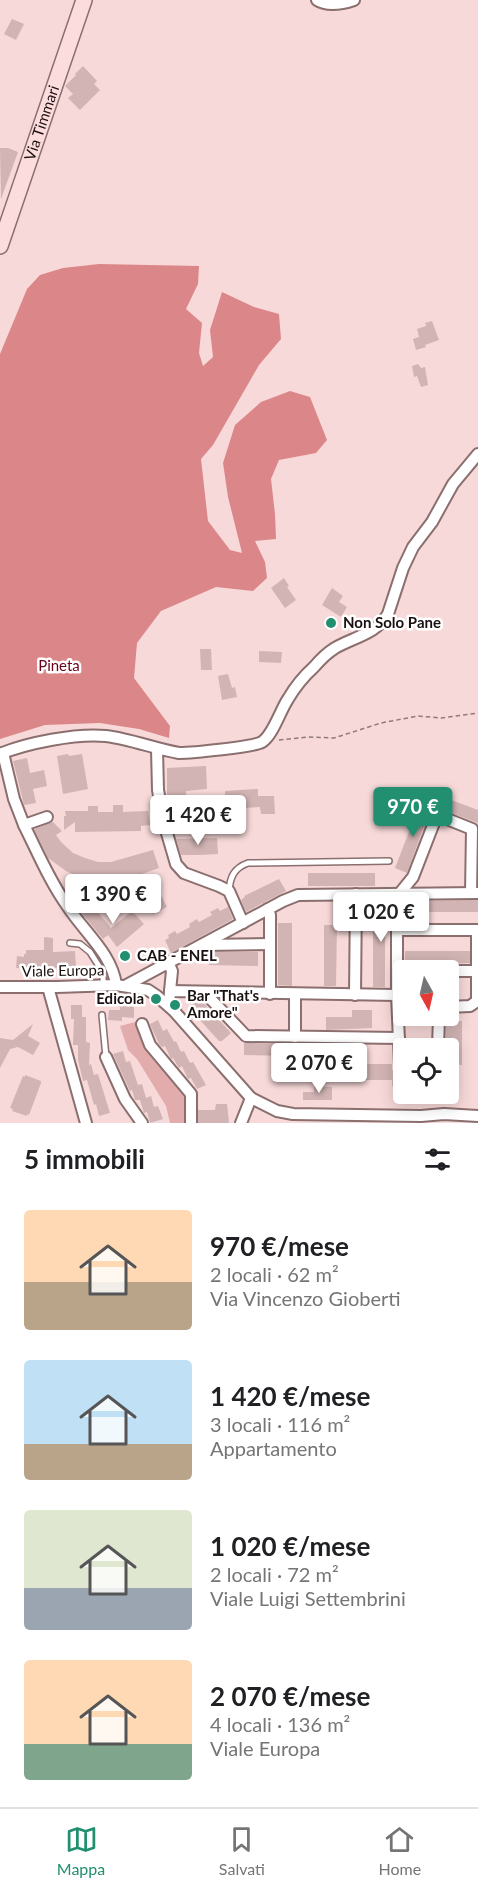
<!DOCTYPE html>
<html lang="it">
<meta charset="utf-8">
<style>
:root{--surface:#fff;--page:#f6f6f6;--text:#202124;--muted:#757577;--line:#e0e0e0;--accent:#229070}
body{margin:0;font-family:Lato,sans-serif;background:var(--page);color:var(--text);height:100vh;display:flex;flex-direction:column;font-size:22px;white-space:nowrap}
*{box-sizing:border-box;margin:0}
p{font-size:20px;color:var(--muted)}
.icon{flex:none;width:33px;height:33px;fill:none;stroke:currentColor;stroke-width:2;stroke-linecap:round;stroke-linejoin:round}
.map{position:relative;height:1123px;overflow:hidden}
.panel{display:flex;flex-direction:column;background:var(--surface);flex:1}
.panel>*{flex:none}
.needle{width:39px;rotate:172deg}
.controls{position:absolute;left:393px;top:960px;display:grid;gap:12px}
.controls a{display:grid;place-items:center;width:66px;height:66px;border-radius:6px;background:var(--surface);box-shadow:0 3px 15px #0003;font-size:30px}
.price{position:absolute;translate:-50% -51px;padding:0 14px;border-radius:6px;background:#fff;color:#222;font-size:20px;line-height:39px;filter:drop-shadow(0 2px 3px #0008)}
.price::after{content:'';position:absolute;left:50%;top:36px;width:18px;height:14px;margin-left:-9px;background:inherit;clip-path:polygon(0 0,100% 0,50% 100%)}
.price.current{background:var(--accent);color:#fff}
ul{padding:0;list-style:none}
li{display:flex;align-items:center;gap:18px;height:150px;padding:0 24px}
li span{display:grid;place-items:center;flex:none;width:168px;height:120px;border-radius:6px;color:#555}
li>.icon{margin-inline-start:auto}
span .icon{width:72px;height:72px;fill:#fffc;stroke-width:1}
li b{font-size:26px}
h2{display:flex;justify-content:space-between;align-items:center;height:72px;padding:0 24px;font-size:26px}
.tab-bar{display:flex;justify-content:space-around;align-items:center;height:84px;border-top:2px solid var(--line);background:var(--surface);font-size:16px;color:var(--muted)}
.tab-bar a{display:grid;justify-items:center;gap:3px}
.tab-bar .current{color:var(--accent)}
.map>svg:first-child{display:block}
</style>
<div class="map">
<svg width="478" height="1123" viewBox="0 0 478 1123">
<rect width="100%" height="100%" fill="#f8d9d9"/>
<polygon fill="#e3acac" points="135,1022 145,1042 186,1094 188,1123 170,1123 166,1106 137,1059 128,1050 120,1026"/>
<polygon fill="#db8789" points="99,264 199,266 198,284 186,309 202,323 199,353 203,366 213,357 210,330 222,292 254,307 279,314 281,339 259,365 213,445 201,459 208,521 230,550 242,553 228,497 223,463 235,425 261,402 290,391 310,397 327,440 316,453 279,460 271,479 275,514 276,539 255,541 265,562 267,578 253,591 216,587 161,611 137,643 134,678 170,726 169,738 139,729 100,723 45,725 0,739 0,354 27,289 40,275 63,268"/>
<g fill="#d2b4b4">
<polygon points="12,19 24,24 16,40 4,34"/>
<polygon points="83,66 97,81 94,84 100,90 80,110 68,98 73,94 65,86 76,75 75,74"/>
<polygon points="0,148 8,148 18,152 1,199"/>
<polygon points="432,321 439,340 425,345 426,347 416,350 413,339 419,337 417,329 426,326 425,323"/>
<polygon points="418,364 421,368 425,367 428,385 421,387 417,376 414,377 412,366"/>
<polygon points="284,578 289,586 287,587 296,600 285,608 271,588"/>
<polygon points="332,588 343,596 339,602 347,607 341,617 322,605"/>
<polygon points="200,649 211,649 212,670 201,670"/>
<polygon points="259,651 282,652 281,663 259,662"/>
<polygon points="228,674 232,688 235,687 237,697 222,700 218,676"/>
<polygon points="68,754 69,756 82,754 88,789 63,794 57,756"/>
<polygon points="27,758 30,773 44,770 47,786 33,789 36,803 24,805 13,761"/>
<polygon points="206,766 207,789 186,791 186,797 167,798 167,768"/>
<polygon points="258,789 258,796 274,796 275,814 261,814 260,807 242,808 243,815 225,816 225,791"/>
<polygon points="432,793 478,810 478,823 428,804"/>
<polygon points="113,805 123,805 123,812 148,811 150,825 141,826 141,831 75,832 75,822 64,830 64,816 66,816 65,811 88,811 88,806 98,806 98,812 113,812"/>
<polygon points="416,805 430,810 407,873 395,868 414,819 411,818"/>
<polygon points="53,822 62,831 56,835 61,842 73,853 85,858 98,862 111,862 153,850 159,868 125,880 112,882 94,881 78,877 66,871 48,858 34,829"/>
<polygon points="217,838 218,854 200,855 181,855 176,839"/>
<rect x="308" y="873" width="67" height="13"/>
<polygon points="279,879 286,891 246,912 241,900 245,897 244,896"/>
<polygon points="158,889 167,907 153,914 142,894"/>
<polygon points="478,900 478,912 406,912 407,901"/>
<polygon points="392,901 390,925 385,925 385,987 373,987 373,925 378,925 378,902"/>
<polygon points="91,904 111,928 132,911 144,924 117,947 108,935 103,939 80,911"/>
<polygon points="228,907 233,919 171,953 165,940 169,938 168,935 175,931 177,934 190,927 189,924 197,919 199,922 212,915 210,912 218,908 220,911"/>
<polygon points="278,923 292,923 292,986 278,985"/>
<polygon points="324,925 337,925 336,986 324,986"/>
<polygon points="44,937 53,938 53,952 75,951 76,967 66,967 65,969 51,968 51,970 16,968 17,956 24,957 24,954 26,954 26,950 44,950"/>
<polygon points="405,951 470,951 470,963 405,965"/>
<polygon points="209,952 258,952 258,966 209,965"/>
<polygon points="198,999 200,999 231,1033 222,1041 219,1041 188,1007"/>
<polygon points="71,1005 82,1005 82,1017 86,1017 86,1042 90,1043 89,1065 91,1064 94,1075 98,1074 110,1113 99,1116 96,1104 94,1105 87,1080 83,1081 78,1060 78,1045 73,1045 74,1019 71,1019"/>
<polygon points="120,1006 134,1007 134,1018 122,1017 122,1021 108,1020 109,1010 120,1010"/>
<polygon points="352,1010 372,1010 372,1028 326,1030 326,1017 352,1017"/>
<polygon points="158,1020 163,1031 167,1029 174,1042 176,1041 181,1052 184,1051 190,1063 193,1062 206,1085 197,1089 191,1078 188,1079 182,1066 179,1068 173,1058 171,1059 165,1046 162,1047 159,1044 150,1024"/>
<polygon points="446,1020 462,1021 462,1065 448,1064 448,1048 445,1048"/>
<polygon points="33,1024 28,1036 40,1043 33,1055 18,1047 10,1049 0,1068 0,1038 13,1040"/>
<polygon points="244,1043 347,1045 347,1060 296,1060 296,1056 244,1055"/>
<polygon points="123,1051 126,1062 130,1061 138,1085 142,1084 146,1098 151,1096 154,1107 158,1106 163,1119 150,1123 147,1112 144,1113 140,1100 135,1100 132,1090 130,1091 113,1054"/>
<polygon points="362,1064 392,1064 392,1070 404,1073 404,1086 392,1086 392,1080 362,1080"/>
<polygon points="25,1075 41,1081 41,1083 29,1115 27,1114 27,1116 12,1111 13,1109 10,1108 23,1076 25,1077"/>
<polygon points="314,1086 332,1087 332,1100 303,1100 303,1092 314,1092"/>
<polygon points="216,1104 227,1104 229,1123 198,1123 198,1110 215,1110"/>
</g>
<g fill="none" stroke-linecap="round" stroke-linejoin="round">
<defs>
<g id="lane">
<path d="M229,891C230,877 234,868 248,863L389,861"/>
<polyline points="70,943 80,944 90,952 102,971 104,986"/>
<polyline points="102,1015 106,1057"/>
</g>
<g id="street">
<path d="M317,0C328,7 342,4 354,0"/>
<polyline points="157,749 158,790 164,823 176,864 184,873 219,886 229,891 243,923"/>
<polyline points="3,753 14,799 24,825"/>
<path d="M0,754C27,743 76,733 106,736C131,739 155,749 179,753C191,753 254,747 262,742C273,735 280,711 288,699C295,687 304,676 314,667C320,660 327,653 335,648C354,637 376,634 388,614L403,568L413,547L432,522L453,484L478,454"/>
<path d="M47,817L24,825C38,853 50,882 68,907C85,933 112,954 116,985"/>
<polyline points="268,909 270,915 270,994"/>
<polyline points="397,930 477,930 477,1001 470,1006 448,1007"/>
<polyline points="204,945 270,944"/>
<polyline points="168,962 172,971 170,991"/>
<polyline points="448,971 477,971"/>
<polyline points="125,986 283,901 298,895 478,893"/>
<polyline points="0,987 57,987 116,985 148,990 157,996 174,1011 251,1098 277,1111 293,1114 421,1116 444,1114 478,1116"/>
<polyline points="48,987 86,1123"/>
<polyline points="204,992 246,1036 399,1038"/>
<polyline points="295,994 295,1037"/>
<polyline points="355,995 356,894"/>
<polyline points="169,1006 170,991 397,995"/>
<polyline points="142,1024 150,1045 191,1094 191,1123"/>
<polyline points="438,1048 439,1016"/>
<polyline points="106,1057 125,1099 142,1123"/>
<polyline points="404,1064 400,1064 397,995 397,930 400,893 413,877 437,815 472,829 471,893"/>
<polyline points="241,1123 251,1098"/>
</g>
<g id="secondary">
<path id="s1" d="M0,246L84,0"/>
</g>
</defs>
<use href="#lane" stroke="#8b6f6f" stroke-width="8"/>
<use href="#street" stroke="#8b6f6f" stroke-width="14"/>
<use href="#secondary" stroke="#8b6f6f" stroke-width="18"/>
<polyline stroke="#907a7a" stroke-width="1.5" stroke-dasharray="4.5 3" stroke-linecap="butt" points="279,740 308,737 334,738 381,723 418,716 441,718 478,713"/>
<use href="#lane" stroke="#fff" stroke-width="5"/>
<use href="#street" stroke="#fff" stroke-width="10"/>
<use href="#secondary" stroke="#fcdcdd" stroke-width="15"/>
</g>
<g fill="#229070" stroke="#fff" stroke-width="2">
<circle cx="331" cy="623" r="6"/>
<circle cx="125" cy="956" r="6"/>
<circle cx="156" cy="999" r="6"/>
<circle cx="175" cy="1005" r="6"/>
</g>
<g text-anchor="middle" stroke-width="5" stroke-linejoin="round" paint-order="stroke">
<g font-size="15" fill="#1b1010" stroke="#fff">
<text dy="5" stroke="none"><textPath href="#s1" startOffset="130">Via Timmari</textPath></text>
<text transform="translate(63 971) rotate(-1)" y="5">Viale Europa</text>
</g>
<g font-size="15" font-weight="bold" fill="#1b1010" stroke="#fff" text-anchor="start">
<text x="343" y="628">Non Solo Pane</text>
<text x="137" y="961">CAB - ENEL</text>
<text x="187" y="1001">Bar "That's<tspan x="187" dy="17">Amore"</tspan></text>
<text x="144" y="1004" text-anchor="end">Edicola</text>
</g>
<g font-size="15" fill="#6c021b" stroke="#fff">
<text x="59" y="671">Pineta</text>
</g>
</g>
</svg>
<div class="controls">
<a><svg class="needle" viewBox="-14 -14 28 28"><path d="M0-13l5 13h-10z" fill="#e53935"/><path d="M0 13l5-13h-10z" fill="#757577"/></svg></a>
<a><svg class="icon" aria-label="locate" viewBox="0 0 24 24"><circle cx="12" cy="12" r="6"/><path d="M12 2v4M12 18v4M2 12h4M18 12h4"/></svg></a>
</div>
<b class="price current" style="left:413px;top:838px">970 €</b>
<b class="price" style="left:198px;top:846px">1 420 €</b>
<b class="price" style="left:113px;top:925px">1 390 €</b>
<b class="price" style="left:381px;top:943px">1 020 €</b>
<b class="price" style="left:319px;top:1094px">2 070 €</b>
</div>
<section class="panel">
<h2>5 immobili<svg class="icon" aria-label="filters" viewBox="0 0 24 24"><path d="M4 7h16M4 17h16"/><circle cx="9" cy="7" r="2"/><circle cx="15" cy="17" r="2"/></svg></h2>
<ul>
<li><span style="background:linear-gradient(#ffd9b3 60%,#b9a48a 0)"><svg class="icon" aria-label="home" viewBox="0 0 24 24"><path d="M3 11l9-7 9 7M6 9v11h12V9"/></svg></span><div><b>970 €/mese</b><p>2 locali · 62 m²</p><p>Via Vincenzo Gioberti</p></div></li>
<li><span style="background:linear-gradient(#bfe0f5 70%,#b9a48a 0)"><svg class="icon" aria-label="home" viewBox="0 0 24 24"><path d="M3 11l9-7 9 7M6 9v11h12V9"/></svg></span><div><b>1 420 €/mese</b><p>3 locali · 116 m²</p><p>Appartamento</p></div></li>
<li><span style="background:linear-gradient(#dfe7d0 65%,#9aa5b1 0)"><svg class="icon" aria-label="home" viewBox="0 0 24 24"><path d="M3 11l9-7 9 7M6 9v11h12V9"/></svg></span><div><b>1 020 €/mese</b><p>2 locali · 72 m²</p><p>Viale Luigi Settembrini</p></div></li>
<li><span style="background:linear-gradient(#ffd9b3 70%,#7fa58c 0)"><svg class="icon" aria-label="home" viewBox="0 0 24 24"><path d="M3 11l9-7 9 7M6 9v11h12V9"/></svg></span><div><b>2 070 €/mese</b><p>4 locali · 136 m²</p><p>Viale Europa</p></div></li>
</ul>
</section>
<nav class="tab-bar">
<a class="current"><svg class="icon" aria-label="map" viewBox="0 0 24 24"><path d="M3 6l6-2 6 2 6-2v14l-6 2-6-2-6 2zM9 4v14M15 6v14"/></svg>Mappa</a>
<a><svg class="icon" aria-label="saved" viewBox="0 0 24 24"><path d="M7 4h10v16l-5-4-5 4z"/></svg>Salvati</a>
<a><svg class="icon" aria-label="home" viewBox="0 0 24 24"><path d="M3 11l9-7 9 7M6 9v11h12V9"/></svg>Home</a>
</nav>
